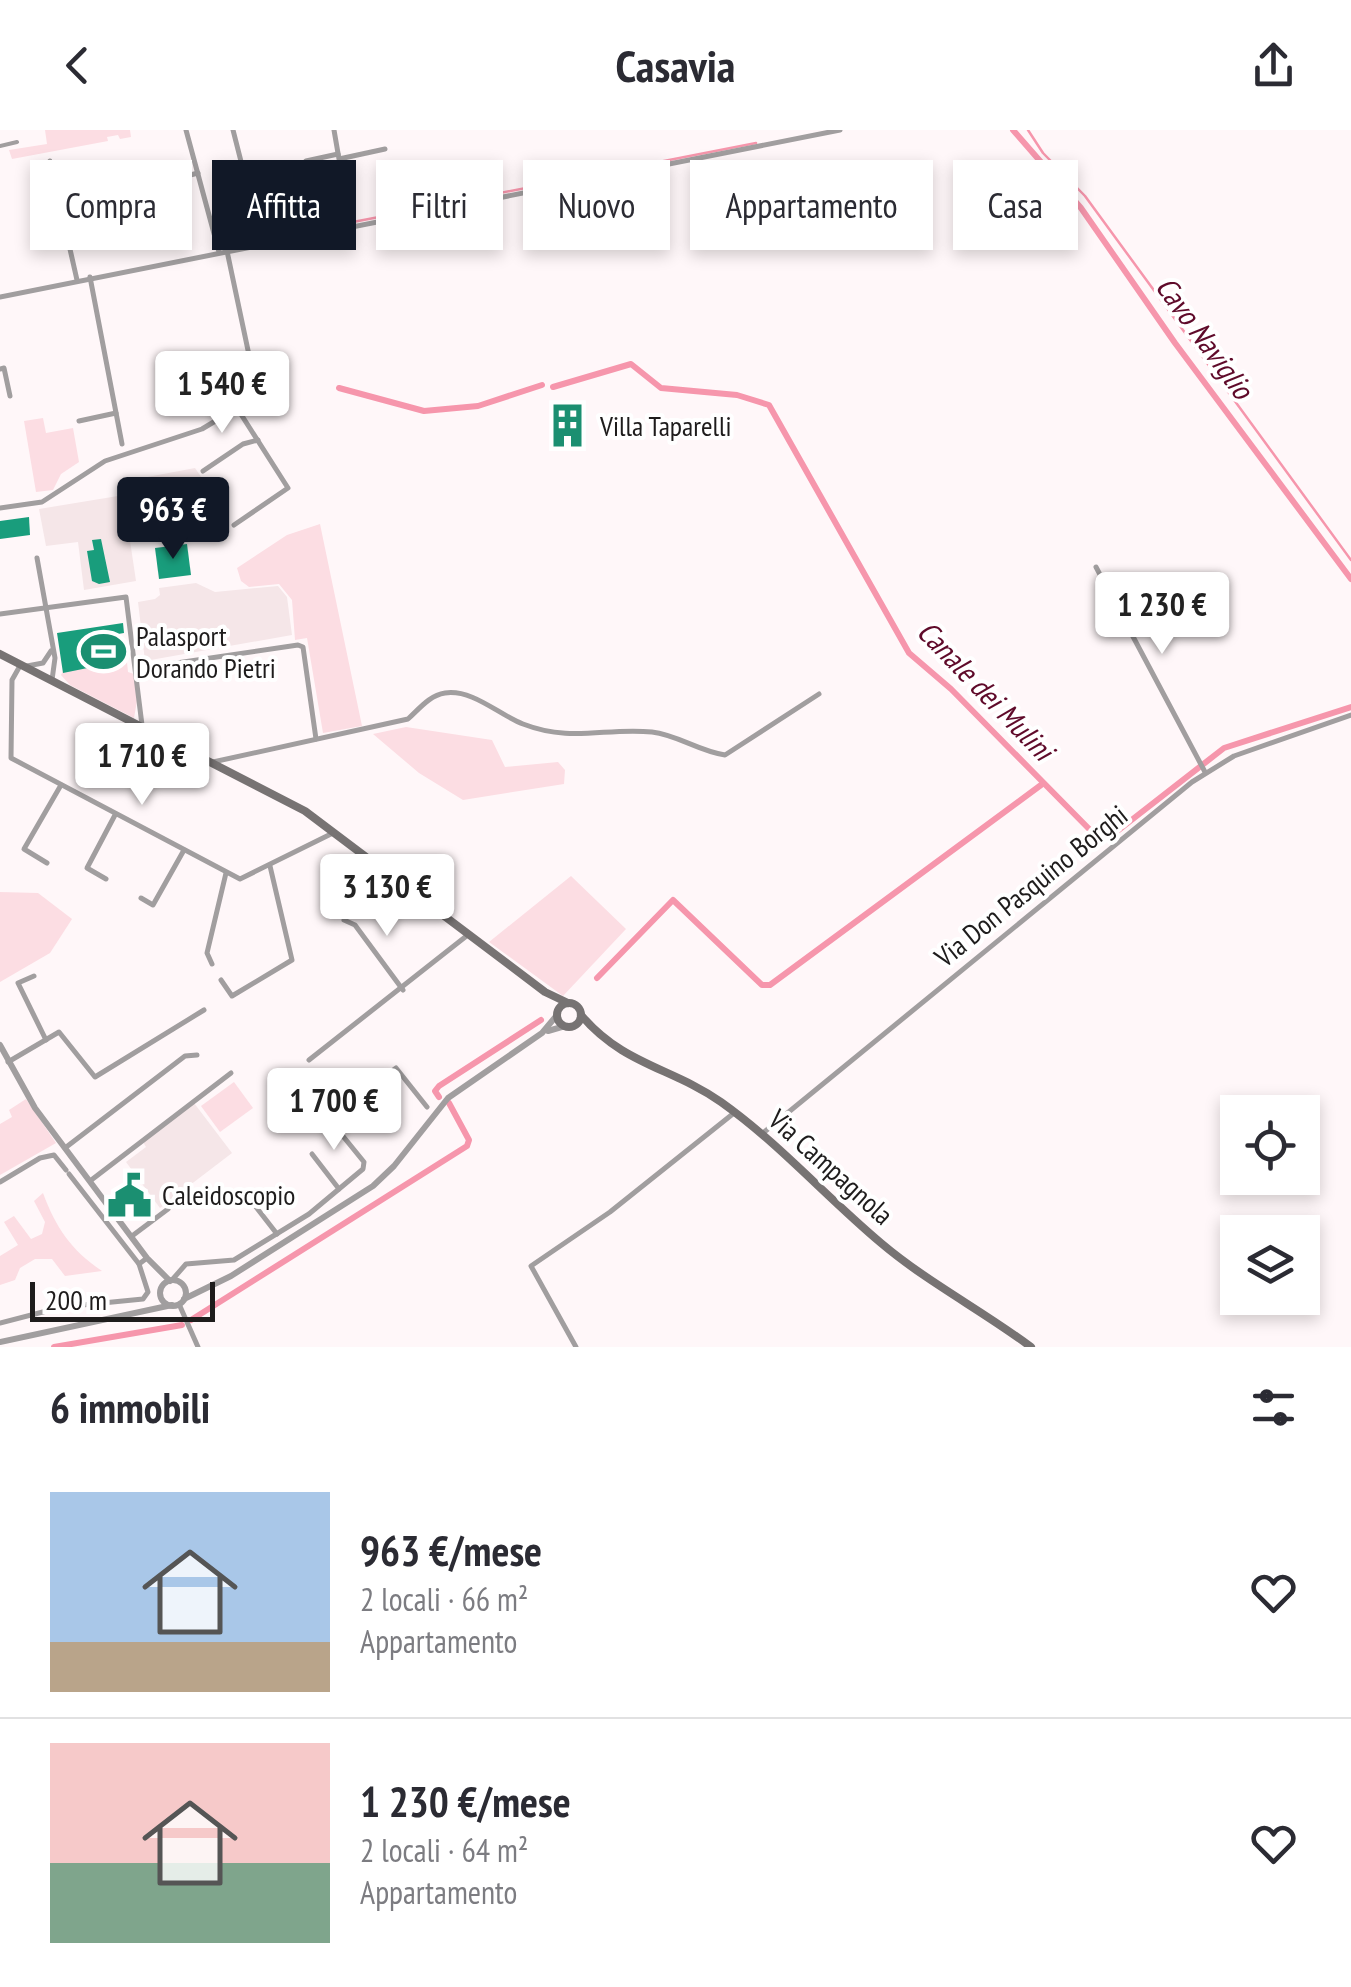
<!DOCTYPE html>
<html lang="it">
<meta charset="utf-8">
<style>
:root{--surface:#fff;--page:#f2f2f3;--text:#2b2b33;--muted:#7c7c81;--line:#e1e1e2;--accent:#111827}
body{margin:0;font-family:"PT Sans Narrow",sans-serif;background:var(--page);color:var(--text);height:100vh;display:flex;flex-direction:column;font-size:38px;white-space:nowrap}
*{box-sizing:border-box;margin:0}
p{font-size:32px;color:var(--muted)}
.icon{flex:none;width:55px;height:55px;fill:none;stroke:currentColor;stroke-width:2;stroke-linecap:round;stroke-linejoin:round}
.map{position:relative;height:1217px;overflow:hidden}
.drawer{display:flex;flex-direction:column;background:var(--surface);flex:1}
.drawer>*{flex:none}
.guide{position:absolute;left:30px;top:30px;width:1292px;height:90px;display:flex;gap:20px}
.controls{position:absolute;left:1220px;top:965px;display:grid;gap:20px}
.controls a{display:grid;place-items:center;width:100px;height:100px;border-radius:0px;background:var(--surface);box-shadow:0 5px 15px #0003;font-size:50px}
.scale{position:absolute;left:30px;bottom:25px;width:185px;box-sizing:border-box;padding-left:10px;border:5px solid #1e1c1c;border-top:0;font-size:28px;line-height:35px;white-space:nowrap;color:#1e1c1c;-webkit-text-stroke:8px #fff;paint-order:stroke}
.price{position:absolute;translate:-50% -85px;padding:0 22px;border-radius:10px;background:#fff;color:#222;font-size:32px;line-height:65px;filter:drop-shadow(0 2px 5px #0008)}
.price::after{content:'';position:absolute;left:50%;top:60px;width:30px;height:22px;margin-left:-15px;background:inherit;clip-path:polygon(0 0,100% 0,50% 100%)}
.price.active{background:var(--accent);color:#fff}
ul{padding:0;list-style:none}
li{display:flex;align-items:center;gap:30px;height:250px;padding:0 50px}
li+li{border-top:2px solid var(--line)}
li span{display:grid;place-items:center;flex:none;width:280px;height:200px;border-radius:0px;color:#555}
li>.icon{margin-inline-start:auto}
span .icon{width:120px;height:120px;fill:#fffc;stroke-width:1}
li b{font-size:42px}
h2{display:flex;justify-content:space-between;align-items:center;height:120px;padding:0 50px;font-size:42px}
.pill{padding:0 35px;border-radius:0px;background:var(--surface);box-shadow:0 5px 15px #0003;font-size:35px;line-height:90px}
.pill.active{background:var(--accent);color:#fff}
header{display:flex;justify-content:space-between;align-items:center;height:130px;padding:0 50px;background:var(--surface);font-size:45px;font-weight:800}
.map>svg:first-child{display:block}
</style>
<header><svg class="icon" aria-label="back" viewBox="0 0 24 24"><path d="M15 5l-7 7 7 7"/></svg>Casavia<svg class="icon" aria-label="share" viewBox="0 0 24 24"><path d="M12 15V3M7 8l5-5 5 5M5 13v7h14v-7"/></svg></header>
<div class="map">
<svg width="1351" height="1217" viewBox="0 0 1351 1217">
<rect width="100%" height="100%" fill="#fff7f9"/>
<g fill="#f5e6e8">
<polygon points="195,338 217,370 197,395 129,404 136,451 84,460 78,412 46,416 39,379 124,365 121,352"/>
<polygon points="196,453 215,462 278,456 287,467 292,505 145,531 138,472 155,469 160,465 159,458"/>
<polygon points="194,973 232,1023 160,1078 126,1032 146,1017 143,1012"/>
</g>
<g fill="#fcdde3">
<polygon points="45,0 130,0 131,7 120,9 118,5 107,7 108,11 12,29 9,20 47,14"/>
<polygon points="138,41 141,57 161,53 162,56 140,70 109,79 103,49"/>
<polygon points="43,288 46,303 73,298 79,332 61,344 53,360 36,362 24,291"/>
<polygon points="320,394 362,596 323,603 307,508 295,510 292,470 279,454 249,457 241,451 237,438 287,405"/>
<polygon points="127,532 128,542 134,544 137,571 134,588 70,555 61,545 63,541"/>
<polygon points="406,597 492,610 505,637 558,632 565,640 564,654 463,670 419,643 373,604"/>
<polygon points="571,746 626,799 563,866 489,812"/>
<polygon points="0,762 38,763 72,789 50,823 0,852"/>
<polygon points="234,952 253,978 220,1002 201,976"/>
<polygon points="26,969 56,1013 0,1045 0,994 12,987 9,980"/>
<path d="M43,1063C56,1098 71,1120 102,1141L65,1146L52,1129H35L20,1138L15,1150L0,1155V1126L18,1115L4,1092L14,1086L31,1109L42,1104L45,1092L34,1071Z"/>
</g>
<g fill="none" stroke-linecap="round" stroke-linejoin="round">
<g stroke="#f696ac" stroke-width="2.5">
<polyline points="1028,0 1043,23 1085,66 1351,430"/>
<polyline points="454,72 756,13"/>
<polyline points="353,92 400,83"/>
<polyline points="338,95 345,93"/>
</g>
<g stroke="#f696ac" stroke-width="6">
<polyline points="1013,0 1081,78 1175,213 1351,449"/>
<polyline points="553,257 631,234 661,258 737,265 769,275 909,523 951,559 1099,709 1111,706 1224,618 1351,577"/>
<polyline points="339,258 424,281 478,276 542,255"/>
<polyline points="597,848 673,770 762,855 770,855 1041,655"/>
<polyline points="439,967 435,961 439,956 541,890"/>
<polyline points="191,1190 467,1016 469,1010 449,973"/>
<polyline points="54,1217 182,1195"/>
</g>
</g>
<g fill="#199d7c">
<polygon points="29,387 30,405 0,409 0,391"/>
<polygon points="101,409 110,452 99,454 92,451 87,421 94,420 92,410"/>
<polygon points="187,414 191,445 159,449 155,418"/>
<polygon points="123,493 124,503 118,504 122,531 63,543 57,503"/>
</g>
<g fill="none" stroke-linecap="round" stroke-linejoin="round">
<polyline stroke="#a19e9f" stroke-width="4" points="0,16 17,12"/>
<g stroke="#a19e9f" stroke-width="5">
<polyline points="186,0 219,122"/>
<polyline points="233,0 262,114"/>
<polyline points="334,0 339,29 385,19"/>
<polyline points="50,31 77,150"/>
<polyline points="306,31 338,24"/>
<polyline points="171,50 198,43"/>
<polyline points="65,98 79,94 69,38"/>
<polyline points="227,121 249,225"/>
<polyline points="90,147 122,314"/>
<polyline points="0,167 840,0"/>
<polyline points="0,239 4,238 10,266"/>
<polyline points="79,291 116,283"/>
<polyline points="203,341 243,314 258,310"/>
<polyline points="0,378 42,372 105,331 202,299 237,278 288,358 234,395"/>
<polyline points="37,428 55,528 52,550"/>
<polyline points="1096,437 1205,642"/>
<polyline points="0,484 126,467 142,595"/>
<polyline points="21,534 12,550 11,628 240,749 333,703"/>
<polyline points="27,536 43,533 51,521"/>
<polyline points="136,539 298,515 303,517 316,609"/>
<path d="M213,632L408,589C419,579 430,565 445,563C473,559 499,585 523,594C572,613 606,597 652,602C678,605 698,621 725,625L819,564"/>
<polyline points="47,733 24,719 61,655"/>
<polyline points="106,749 87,738 115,685"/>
<polyline points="141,768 153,775 184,720"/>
<polyline points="344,790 355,795 403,860"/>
<polyline points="212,834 207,823 226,743"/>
<polyline points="34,846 18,853 46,910"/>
<polyline points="221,850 232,866 292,830 270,736"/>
<polyline points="309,930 469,804"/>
<polyline points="8,932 59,902 95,947 204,880"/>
<polyline points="763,1003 1192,652 1234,626 1351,585"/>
<polyline points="65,1018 185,926 197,925"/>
<polyline points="312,1024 339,1059"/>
<polyline points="69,1044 139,1134"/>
<polyline points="90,1051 231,943"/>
<polyline points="0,1052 40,1028 54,1025 66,1040"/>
<polyline points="256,1077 277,1104"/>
<polyline points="132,1106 168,1079"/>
<polyline points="172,1150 186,1134 234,1130 309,1084 363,1039 364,1032 329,989 396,938 427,977"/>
<polyline points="179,1174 198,1217"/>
<polyline points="0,1193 62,1177 143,1169 148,1162 139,1134 147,1128"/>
<polyline points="576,1217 531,1136 610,1082 734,983"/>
</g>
<g stroke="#a19e9f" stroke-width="6">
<polyline points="548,901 565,896"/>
<polyline points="0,915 35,978 147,1128 170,1151"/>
<circle cx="173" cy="1163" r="13"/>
<polyline points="184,1169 231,1146 373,1056 394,1036 448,968 542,903 557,885"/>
<polyline points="0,1212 172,1175"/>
</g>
<g stroke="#777373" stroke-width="8">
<polyline points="0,524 305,681 545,862 568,873"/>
<circle cx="569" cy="885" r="12"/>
<path d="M581,885C623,935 673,938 721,972C780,1014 826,1067 881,1113C927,1152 983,1181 1031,1217"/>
</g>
</g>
<defs>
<symbol id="building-bare" viewBox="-9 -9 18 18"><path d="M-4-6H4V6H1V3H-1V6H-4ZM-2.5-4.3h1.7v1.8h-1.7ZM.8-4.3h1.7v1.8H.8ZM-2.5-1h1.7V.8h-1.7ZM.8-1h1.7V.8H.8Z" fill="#1b8f71" stroke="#fff" stroke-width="2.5" paint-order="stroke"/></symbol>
<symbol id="stadium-bare" viewBox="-9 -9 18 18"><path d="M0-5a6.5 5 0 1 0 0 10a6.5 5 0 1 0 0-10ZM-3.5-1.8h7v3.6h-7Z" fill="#1b8f71" stroke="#fff" stroke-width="2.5" paint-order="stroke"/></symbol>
<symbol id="civic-bare" viewBox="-9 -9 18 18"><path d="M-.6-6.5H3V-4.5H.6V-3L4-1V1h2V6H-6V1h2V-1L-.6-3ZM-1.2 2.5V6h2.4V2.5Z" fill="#1b8f71" stroke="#fff" stroke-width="2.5" paint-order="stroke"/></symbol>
</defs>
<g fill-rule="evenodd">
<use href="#building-bare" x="536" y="264" width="63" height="63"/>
<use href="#stadium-bare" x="72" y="490" width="63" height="63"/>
<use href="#civic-bare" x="98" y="1034" width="63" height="63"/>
</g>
<g text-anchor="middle" stroke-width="8" stroke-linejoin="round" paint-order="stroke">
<g font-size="28" fill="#1e1c1c" stroke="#fff" text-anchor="start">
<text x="600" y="306">Villa Taparelli</text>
<text x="136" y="516">Palasport<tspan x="136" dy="32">Dorando Pietri</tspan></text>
<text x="162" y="1075">Caleidoscopio</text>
</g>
<g font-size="28" fill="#1e1c1c" stroke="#fff">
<text transform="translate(1031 756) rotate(-39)" y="10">Via Don Pasquino Borghi</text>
<text transform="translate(831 1037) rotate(42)" y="10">Via Campagnola</text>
</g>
<g font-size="30" font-style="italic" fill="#5f0a2a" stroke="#fff">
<text transform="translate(1204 208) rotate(54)" y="10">Cavo Naviglio</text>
<text transform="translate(985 561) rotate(46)" y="10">Canale dei Mulini</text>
</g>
</g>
</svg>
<div class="controls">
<a><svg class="icon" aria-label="locate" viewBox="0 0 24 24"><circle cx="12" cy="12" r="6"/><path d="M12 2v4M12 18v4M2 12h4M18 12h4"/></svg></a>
<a><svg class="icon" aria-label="layers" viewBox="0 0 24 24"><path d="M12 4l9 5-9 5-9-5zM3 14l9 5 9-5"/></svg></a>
</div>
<div class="scale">200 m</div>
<b class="price" style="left:222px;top:306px">1 540 €</b>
<b class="price active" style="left:173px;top:432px">963 €</b>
<b class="price" style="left:1162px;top:527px">1 230 €</b>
<b class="price" style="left:142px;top:678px">1 710 €</b>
<b class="price" style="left:387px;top:809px">3 130 €</b>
<b class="price" style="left:334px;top:1023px">1 700 €</b>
<div class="guide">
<a class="pill">Compra</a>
<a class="pill active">Affitta</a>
<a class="pill">Filtri</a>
<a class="pill">Nuovo</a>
<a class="pill">Appartamento</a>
<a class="pill">Casa</a>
</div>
</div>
<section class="drawer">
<h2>6 immobili<svg class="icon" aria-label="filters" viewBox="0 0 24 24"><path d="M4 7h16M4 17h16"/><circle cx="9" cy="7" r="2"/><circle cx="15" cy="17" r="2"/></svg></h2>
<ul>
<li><span style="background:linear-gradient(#a9c7e8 75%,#b9a48a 0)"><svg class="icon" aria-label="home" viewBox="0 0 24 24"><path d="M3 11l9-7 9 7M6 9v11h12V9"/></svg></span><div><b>963 €/mese</b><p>2 locali · 66 m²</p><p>Appartamento</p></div><svg class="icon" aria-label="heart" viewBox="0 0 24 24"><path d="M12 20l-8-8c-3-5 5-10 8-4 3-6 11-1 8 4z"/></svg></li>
<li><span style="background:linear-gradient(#f6c9c9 60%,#7fa58c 0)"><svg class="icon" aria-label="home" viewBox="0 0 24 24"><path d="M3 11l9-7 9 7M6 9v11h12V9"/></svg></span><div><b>1 230 €/mese</b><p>2 locali · 64 m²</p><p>Appartamento</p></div><svg class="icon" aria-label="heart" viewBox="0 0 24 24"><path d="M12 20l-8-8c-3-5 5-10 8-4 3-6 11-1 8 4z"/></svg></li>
</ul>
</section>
